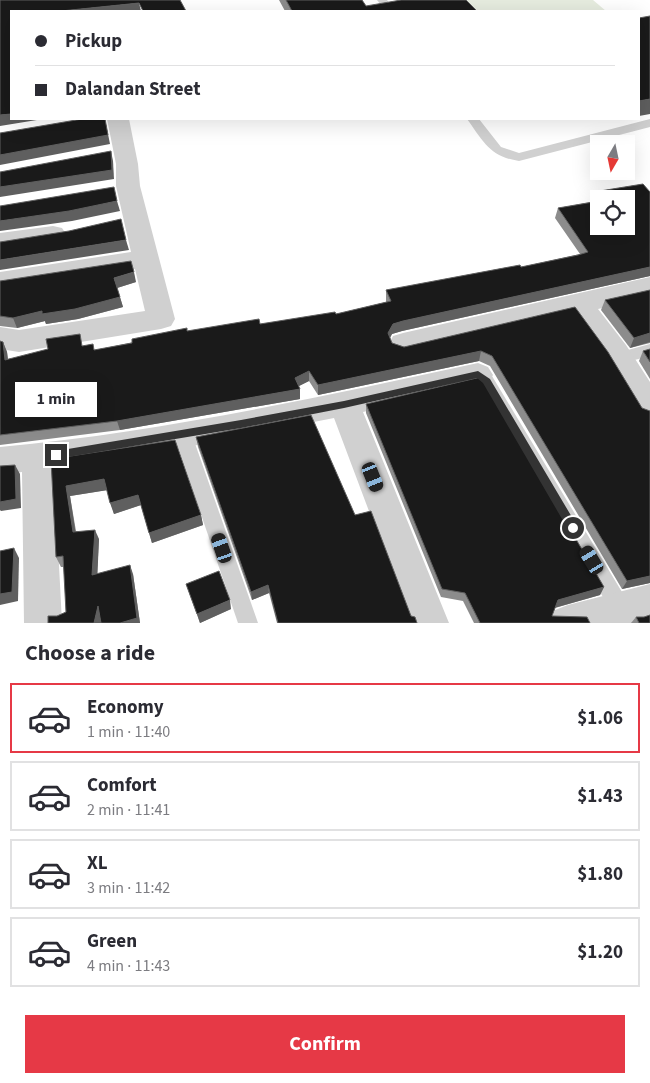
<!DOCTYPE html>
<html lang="en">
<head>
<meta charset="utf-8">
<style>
  body { margin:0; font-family:"Source Sans 3",sans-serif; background:#f7f7f7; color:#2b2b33; height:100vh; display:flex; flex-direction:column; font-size:19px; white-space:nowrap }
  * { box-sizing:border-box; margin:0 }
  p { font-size:16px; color:#7c7c81 }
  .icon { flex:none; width:28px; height:28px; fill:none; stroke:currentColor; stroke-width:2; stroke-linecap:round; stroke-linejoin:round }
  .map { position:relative; height:623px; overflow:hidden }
  .sheet { display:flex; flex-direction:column; background:#fff; flex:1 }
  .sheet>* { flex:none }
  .banner { position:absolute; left:10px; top:10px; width:630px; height:110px; border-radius:0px; box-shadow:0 5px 20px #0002; display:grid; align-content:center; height:110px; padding:0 25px; background:#fff }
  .needle { width:32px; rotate:189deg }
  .fabs { position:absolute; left:590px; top:135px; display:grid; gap:10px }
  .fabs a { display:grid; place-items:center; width:45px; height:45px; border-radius:0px; background:#fff; box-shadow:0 5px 20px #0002; font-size:25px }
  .end { position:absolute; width:22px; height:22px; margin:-11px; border:6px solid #333; background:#fff; box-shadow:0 0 0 2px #fff }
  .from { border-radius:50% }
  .bubble { position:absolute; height:35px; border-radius:0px; background:#fff; box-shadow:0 5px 20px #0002; font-size:16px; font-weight:700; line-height:35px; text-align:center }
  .car { position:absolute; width:15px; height:30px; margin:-15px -8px; border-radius:6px; box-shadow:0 0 4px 1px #0007; background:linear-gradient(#222 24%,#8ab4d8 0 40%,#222 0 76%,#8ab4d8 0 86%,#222 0) }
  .banner b { display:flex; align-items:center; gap:18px; height:48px; font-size:19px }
  .banner b+b { border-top:1px solid #e1e1e2 }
  .banner i { width:12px; height:12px; background:#2b2b33 }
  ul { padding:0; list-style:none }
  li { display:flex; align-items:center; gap:15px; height:70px; margin:0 10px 8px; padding:0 15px; border:2px solid #e1e1e2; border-radius:0px }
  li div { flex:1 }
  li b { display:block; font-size:19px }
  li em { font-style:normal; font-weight:700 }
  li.selected { border-color:#e63946 }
  li>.icon { width:45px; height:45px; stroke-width:1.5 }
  h2 { padding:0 25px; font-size:22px; line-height:60px }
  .cta { display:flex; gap:10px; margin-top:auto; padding:10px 25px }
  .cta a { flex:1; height:58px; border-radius:0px; background:#e63946; color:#fff; font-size:20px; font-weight:700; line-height:58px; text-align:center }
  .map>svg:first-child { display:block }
</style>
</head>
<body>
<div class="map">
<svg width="650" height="623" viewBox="0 0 650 623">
  <rect width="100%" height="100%" fill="#fff"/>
  <path fill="#e6ecdf" d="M 463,0 L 593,0 L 606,11 L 473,11 Z"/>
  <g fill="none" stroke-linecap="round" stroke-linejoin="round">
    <g fill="#d0d0d0" fill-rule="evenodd">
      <path d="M 377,0 L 387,0 L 396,11 L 386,11 Z"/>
      <path d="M 467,119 L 479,119 L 501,147 L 519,153 L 650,119 L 650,127 L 519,161 C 490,157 483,141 467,119 Z"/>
      <path d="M 650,344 L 650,356 L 619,364 L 613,362 L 611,358 L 613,354 Z"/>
      <path d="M 478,369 L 492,376 L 628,602 L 631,609 L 628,616 L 621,619 L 614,616 L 480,386 L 470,375 L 472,371 Z"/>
      <path d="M 183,428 L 189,430 L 192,435 L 258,623 L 238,623 L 174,435 L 177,430 Z"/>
    </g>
    <g fill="#d0d0d0" fill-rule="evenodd">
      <path d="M 107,119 L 129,119 L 138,164 L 140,186 L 175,319 L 171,326 L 161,329 L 19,352 L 0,349 L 0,327 L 19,330 L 145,311 L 135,269 L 0,290 L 0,272 L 131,252 L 116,186 L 116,164 Z"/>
      <path d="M 53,226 L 62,228 L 66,234 L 62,240 L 0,251 L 0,233 Z"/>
      <path d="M 650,277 L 650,297 L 598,309 L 626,345 L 650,382 L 650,420 L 639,417 L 606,361 L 573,315 L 403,355 L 393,352 L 389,344 L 393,336 L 403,333 Z"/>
      <path d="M 478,363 L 488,367 L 493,375 L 488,383 L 363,412 L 449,623 L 411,623 L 334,418 L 182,448 L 54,468 L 62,623 L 24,623 L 22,472 L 0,475 L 0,447 C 161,432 320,397 478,363 Z"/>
      <path d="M 650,584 L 650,620 L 638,623 L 549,623 L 555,610 L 568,605 Z"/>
    </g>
  </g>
  <g fill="#8c8c8c" fill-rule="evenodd">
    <path d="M 279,0 L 362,0 L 366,6 L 477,11 L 285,11 Z"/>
    <path d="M 643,184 L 650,276 L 402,331 L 392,334 L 390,338 L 392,343 L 404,347 L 575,307 L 650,583 L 622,589 L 490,366 L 479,361 L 318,395 L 309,381 L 299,386 L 300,399 L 120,430 L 0,445 L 0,341 L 3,342 L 7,352 L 8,359 L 83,346 L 95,350 L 187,331 L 260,324 L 336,314 L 386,302 L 386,290 L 521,267 L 580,254 L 555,218 L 558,208 L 591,202 L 594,192 ZM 599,199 L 626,199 L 599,226 Z"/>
    <path d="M 0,281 L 136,282 L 117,288 L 123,307 L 78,319 L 46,324 L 45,321 L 17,328 L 0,326 Z"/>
    <path d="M 650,290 L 650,343 L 630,348 L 601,310 L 605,300 Z"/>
    <path d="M 650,349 L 650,379 L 639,361 L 643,351 Z"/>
    <path d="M 366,404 L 604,587 L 600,595 L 555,608 L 552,616 L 590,623 L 474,623 L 463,601 L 441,597 L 366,413 Z"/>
    <path d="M 196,437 L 355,515 L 411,616 L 417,623 L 277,623 L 269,593 L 252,600 L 198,447 Z"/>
    <path d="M 51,459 L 201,515 L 203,525 L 152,543 L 141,505 L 114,514 L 107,490 L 70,496 L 76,531 L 99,539 L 97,574 L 133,574 L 140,623 L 101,623 L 57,616 L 66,612 L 64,567 L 61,567 L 56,557 Z"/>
    <path d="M 186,584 L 231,609 L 200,623 Z"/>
    <path d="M 636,617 L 639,623 L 631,623 Z"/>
  </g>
  <g fill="#5f5f5f">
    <path d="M 139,3 L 141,11 L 61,11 Z"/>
    <path d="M 650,99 L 650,114 L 639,116 L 639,101 Z"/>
    <path d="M 11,114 L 11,119 L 43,119 L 0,126 L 0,115 Z"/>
    <path d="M 105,119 L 110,144 L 0,165 L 0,155 L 106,119 Z"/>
    <path d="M 111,151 L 113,161 L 114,179 L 0,197 L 0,187 Z"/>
    <path d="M 117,201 L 120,211 L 72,221 L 0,231 L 0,221 Z"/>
    <path d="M 126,240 L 129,250 L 0,270 L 0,260 Z"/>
    <path d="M 650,267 L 650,276 L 402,331 L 392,334 L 387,343 L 388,333 L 393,324 L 403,321 Z"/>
    <path d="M 134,272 L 136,282 L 117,288 L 114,278 Z"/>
    <path d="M 120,297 L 123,307 L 78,319 L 46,324 L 45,321 L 17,328 L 13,318 L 42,311 Z"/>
    <path d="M 650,333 L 650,342 L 630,348 L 634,338 Z"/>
    <path d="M 3,342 L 7,352 L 9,370 L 5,360 Z"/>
    <path d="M 481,351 L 479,361 L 318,395 L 318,385 Z"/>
    <path d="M 309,371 L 309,381 L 295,388 L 295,378 Z"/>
    <path d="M 300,389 L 300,399 L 120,430 L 117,421 Z"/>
    <path d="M 15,465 L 20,474 L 21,508 L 1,511 L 0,510 L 0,502 Z"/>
    <path d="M 104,479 L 108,490 L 70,496 L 77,542 L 73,532 L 66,486 Z"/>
    <path d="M 138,495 L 141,505 L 114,514 L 110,503 Z"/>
    <path d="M 201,515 L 203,525 L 152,543 L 149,533 Z"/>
    <path d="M 95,530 L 99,539 L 97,584 L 92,575 Z"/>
    <path d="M 14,548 L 19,558 L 18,601 L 0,605 L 0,594 Z"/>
    <path d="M 130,565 L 133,574 L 140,623 L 120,623 Z"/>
    <path d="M 650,576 L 650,583 L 622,589 L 627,581 Z"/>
    <path d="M 268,585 L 269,593 L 252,600 L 251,592 Z"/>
    <path d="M 604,587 L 600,595 L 554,608 L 558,600 Z"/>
    <path d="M 230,600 L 231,609 L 200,623 L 197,614 Z"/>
    <path d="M 98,606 L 101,623 L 94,623 Z"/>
  </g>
  <g fill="#1a1a1a" stroke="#5f5f5f">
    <path d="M 0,0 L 180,0 L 186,11 L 143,11 L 139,3 L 61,11 L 11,11 L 11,114 L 0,115 Z"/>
    <path d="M 286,0 L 362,0 L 366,6 L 401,0 L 466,0 L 477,11 L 292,11 Z"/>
    <path d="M 650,16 L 650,99 L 639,101 L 639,18 Z"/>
    <path d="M 82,119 L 105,119 L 108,135 L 0,155 L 0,133 Z"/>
    <path d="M 111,151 L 112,170 L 0,187 L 0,172 Z"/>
    <path d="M 643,184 L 650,192 L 650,267 L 403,321 L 393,324 L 388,333 L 392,343 L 404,347 L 575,307 L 608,352 L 642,408 L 650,411 L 650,576 L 627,581 L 492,356 L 481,351 L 318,385 L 309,371 L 295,378 L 300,389 L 117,421 L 0,435 L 0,341 L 3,342 L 5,360 L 48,349 L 46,339 L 80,334 L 82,346 L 93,344 L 94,350 L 132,343 L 132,339 L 187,328 L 187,331 L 259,319 L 260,324 L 335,312 L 336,314 L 391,301 L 386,290 L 520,265 L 521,267 L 578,255 L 588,252 L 558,208 L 599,201 L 599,226 L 626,226 L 626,199 L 599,199 L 594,192 Z"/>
    <path d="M 114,187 L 117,201 L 69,211 L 0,221 L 0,206 Z"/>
    <path d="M 121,219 L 126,240 L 0,260 L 0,242 L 69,231 Z"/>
    <path d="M 131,261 L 134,272 L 114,278 L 120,297 L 75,309 L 42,314 L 42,311 L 13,318 L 0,316 L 0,281 Z"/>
    <path d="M 650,290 L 650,333 L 634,338 L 605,300 Z"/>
    <path d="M 650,349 L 650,362 L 643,351 Z"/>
    <path d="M 481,377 L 604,587 L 558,600 L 552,616 L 587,617 L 590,623 L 480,623 L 465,593 L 442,589 L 366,404 Z"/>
    <path d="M 311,415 L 355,515 L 371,511 L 411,616 L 415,617 L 417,623 L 278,623 L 268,585 L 251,592 L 196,437 Z"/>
    <path d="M 175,440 L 201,515 L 149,533 L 138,495 L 110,503 L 104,479 L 66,486 L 73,532 L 95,530 L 92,575 L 130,565 L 137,618 L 120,623 L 101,623 L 98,606 L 94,623 L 48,623 L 48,616 L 57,616 L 66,612 L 63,556 L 56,557 L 51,459 Z"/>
    <path d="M 15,465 L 16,499 L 0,502 L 0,466 Z"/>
    <path d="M 14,548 L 12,592 L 0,594 L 0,551 Z"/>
    <path d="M 219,571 L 230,600 L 197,614 L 186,584 Z"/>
    <path d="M 650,615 L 650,623 L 639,623 L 636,617 L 644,617 Z"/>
  </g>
  <path fill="#333" d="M 478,371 L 490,379 L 576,524 L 576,531 L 569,531 L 483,383 L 477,378 L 344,408 L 241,428 L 56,459 L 52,455 L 56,451 L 241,420 L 344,401 Z"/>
</svg>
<div class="fabs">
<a><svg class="needle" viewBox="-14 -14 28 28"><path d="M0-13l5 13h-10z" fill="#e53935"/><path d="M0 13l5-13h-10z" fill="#7c7c81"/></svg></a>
<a><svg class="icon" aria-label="locate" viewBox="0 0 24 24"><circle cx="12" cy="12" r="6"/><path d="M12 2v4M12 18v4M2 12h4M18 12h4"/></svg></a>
</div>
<i class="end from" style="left:573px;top:528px"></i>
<i class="end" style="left:56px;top:455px"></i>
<div class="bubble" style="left:15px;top:382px;width:82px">1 min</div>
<i class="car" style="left:373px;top:477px;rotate:158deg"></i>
<i class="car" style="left:222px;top:548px;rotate:341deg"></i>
<i class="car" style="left:592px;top:560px;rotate:329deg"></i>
<div class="banner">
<b><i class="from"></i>Pickup</b>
<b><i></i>Dalandan Street</b>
</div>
</div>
<section class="sheet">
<h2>Choose a ride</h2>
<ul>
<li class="selected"><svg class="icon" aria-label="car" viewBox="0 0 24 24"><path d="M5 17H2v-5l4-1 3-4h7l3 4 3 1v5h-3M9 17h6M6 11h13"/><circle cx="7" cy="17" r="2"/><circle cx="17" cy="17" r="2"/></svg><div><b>Economy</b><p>1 min · 11:40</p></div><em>$1.06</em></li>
<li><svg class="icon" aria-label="car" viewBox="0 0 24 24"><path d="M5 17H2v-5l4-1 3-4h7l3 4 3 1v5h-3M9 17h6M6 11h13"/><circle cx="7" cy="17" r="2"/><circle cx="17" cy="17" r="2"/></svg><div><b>Comfort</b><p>2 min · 11:41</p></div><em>$1.43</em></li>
<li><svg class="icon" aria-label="car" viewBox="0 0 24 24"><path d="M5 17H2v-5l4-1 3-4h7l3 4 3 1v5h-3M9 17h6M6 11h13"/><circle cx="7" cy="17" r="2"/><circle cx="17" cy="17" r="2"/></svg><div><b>XL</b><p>3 min · 11:42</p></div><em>$1.80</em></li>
<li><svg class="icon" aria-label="car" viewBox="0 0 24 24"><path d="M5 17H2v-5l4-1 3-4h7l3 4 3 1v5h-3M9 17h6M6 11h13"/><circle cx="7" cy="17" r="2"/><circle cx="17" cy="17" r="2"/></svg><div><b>Green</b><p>4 min · 11:43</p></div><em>$1.20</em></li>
</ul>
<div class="cta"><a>Confirm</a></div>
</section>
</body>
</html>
